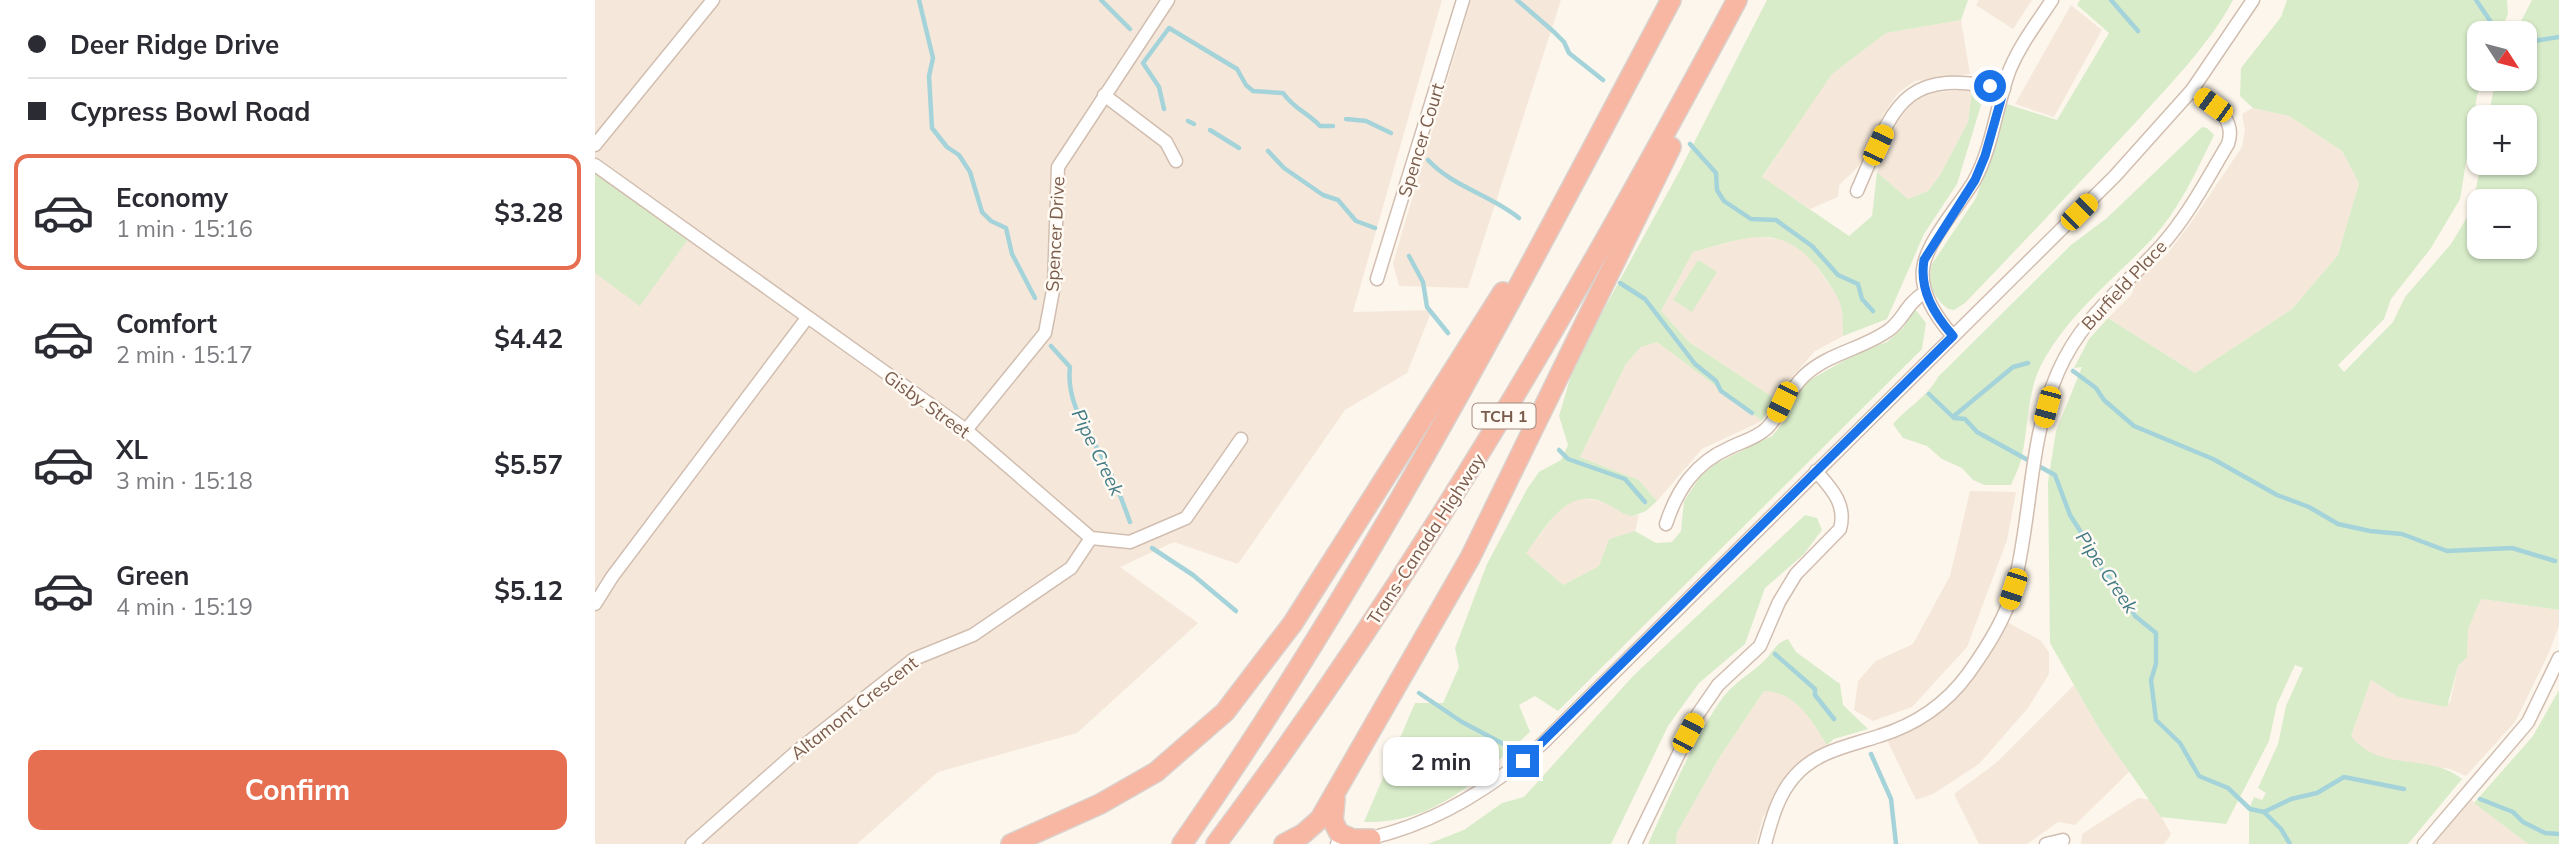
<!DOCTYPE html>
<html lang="en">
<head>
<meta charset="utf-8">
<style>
  body { margin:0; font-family:Mulish,sans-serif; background:#f7f7f7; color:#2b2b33; height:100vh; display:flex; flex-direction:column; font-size:26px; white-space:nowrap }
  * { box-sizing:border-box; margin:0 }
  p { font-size:23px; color:#7c7c81 }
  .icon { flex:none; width:38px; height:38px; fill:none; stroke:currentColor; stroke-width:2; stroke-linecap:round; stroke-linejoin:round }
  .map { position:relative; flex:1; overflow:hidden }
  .side { display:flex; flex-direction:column; background:#fff; width:595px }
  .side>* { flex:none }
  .banner { display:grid; align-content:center; height:154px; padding:0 28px; background:#fff }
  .needle { width:46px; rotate:126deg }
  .buttons { position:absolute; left:1872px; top:21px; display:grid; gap:14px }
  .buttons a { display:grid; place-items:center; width:70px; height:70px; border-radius:14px; background:#fff; box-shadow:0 2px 5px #0004; font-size:35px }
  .end { position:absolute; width:32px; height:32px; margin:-16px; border:9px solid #1a73e8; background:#fff; box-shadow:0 0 0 4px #fff }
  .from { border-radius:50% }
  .bubble { position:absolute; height:49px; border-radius:14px; background:#fff; box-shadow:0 2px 5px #0004; font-size:23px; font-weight:700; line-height:49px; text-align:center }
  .car { position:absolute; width:21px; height:42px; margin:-21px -10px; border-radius:9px; box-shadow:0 0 5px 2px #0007; background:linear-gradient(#f5c518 24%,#345 0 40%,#f5c518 0 76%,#345 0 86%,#f5c518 0) }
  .banner b { display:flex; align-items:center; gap:24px; height:66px; font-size:26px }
  .banner b+b { border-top:2px solid #e1e1e2 }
  .banner i { width:18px; height:18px; background:#2b2b33 }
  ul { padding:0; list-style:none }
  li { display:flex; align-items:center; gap:21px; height:116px; margin:0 14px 10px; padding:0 14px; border:4px solid transparent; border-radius:14px }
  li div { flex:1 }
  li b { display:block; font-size:26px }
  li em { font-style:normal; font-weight:700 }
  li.active { border-color:#e76f51 }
  li>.icon { width:63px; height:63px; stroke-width:1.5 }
  .button { display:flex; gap:14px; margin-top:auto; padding:14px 28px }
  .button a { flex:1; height:80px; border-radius:14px; background:#e76f51; color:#fff; font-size:28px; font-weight:700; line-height:80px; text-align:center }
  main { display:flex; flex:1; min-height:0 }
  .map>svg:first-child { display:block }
</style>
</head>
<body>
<main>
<section class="side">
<div class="banner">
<b><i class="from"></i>Deer Ridge Drive</b>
<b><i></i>Cypress Bowl Road</b>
</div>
<ul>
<li class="active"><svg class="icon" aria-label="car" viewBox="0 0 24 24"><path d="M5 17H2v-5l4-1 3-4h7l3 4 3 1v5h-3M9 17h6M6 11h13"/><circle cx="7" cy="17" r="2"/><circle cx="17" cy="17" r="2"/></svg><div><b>Economy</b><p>1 min · 15:16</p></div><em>$3.28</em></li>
<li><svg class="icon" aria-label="car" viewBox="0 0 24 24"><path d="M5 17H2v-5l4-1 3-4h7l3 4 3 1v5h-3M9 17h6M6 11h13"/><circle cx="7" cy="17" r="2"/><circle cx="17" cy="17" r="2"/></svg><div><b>Comfort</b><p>2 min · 15:17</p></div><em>$4.42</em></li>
<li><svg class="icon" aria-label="car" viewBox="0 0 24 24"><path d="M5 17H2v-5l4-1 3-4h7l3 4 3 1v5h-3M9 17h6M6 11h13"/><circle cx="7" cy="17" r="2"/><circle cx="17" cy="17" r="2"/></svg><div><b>XL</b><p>3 min · 15:18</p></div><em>$5.57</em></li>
<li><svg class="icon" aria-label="car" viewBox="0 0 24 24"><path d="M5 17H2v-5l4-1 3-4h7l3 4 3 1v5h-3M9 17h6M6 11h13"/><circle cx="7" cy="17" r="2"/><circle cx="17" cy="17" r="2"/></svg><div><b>Green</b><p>4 min · 15:19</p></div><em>$5.12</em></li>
</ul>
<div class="button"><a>Confirm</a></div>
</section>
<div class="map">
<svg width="1964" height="844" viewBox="0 0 1964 844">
  <rect width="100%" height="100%" fill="#fdf6ec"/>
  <g fill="#f5e8da">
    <path d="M 0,0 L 847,0 L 758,312 L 837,310 L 812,373 L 750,410 L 643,564 L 579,542 L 525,567 L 603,623 L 482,733 L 343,772 L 262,844 L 0,844 Z"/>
    <path d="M 876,0 L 966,0 L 873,288 L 804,286 L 798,263 Z"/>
    <path d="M 1384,0 L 1437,0 L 1418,29 L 1381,5 Z"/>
    <path d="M 1476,5 L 1507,30 L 1459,117 L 1420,104 Z"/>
    <path d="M 1366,20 L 1375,74 L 1320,81 L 1303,93 L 1288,115 L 1264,166 L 1244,185 L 1243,197 L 1215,209 L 1167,178 L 1236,74 L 1291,33 Z"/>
    <path d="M 1377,90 L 1373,122 L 1345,175 L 1333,191 L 1313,199 L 1282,172 L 1302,122 L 1323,96 L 1336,92 Z"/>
    <path d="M 1658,108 L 1694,116 L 1747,151 L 1764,183 L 1743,255 L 1697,309 L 1600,373 L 1513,318 L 1537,294 L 1540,283 L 1573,253 L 1595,224 L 1647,147 L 1650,130 L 1647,114 Z"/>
    <path d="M 1156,236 L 1191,240 L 1215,257 L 1248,304 L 1248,336 L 1220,351 L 1179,398 L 1094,342 L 1066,311 L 1098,252 Z"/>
    <path d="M 1062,342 L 1167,421 L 1107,449 L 1062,501 L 1044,480 L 985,457 L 1031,364 L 1046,347 Z"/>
    <path d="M 1375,491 L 1421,492 L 1412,540 L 1372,647 L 1317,707 L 1278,721 L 1259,710 L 1263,681 L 1281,661 L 1318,644 L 1355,576 Z"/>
    <path d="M 983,498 L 1007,501 L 1038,516 L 1044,515 L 1040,531 L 1014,539 L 1004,566 L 968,585 L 931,553 L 966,507 Z"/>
    <path d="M 1886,599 L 1964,610 L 1964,626 L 1953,655 L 1920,722 L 1871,776 L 1855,769 L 1786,758 L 1768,751 L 1756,736 L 1776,680 L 1803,697 L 1855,703 L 1863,666 L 1872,657 L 1873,629 Z"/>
    <path d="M 1412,622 L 1445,640 L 1454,652 L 1454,674 L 1433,708 L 1384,764 L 1338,794 L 1321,800 L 1292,740 L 1333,720 L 1365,694 L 1387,665 Z"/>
    <path d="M 1479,685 L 1503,727 L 1535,771 L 1480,825 L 1463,822 L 1432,844 L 1384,844 L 1359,794 L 1401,763 Z"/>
    <path d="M 1169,691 L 1184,691 L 1209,709 L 1232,745 L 1207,759 L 1168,817 L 1161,844 L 1081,844 L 1082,833 L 1124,758 Z"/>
    <path d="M 1543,798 L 1557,800 L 1576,834 L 1569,844 L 1486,844 L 1487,834 Z"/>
    <path d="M 1876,800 L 1933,844 L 1839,844 Z"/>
  </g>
  <g fill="#d8ecc9" fill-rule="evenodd">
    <path d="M 1172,0 L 1373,0 L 1366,20 L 1291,33 L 1237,74 L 1167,177 L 1254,236 L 1277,216 L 1282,172 L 1313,199 L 1333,191 L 1345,175 L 1373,122 L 1377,90 L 1387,102 L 1362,184 L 1329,234 L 1292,319 L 1248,336 C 1248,304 1247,303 1229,276 C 1189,220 1156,236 1098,252 L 1066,311 L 1094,342 L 1179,398 L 1167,421 L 1062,342 L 1046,347 L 1031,364 L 985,457 L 1044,480 L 1062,501 L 1051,511 L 1038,516 C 1026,515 1019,506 1008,502 C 970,487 951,528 931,553 L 968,585 L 1004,566 L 1014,539 L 1040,531 L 1061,543 L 1077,542 L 1086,531 L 1089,501 L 1105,477 L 1120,464 L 1177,436 L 1190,420 L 1193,407 L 1203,392 L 1215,380 L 1264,352 L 1292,342 L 1308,328 L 1320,309 L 1331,323 L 1327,349 L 963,711 L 940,696 L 924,705 L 935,732 C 884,777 843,824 769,822 L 820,703 L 848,703 L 864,667 L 860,648 L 892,564 L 932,489 L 944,472 L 966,460 L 973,445 L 964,416 L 980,362 L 1085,170 Z"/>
    <path d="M 1485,0 L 1638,0 C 1615,44 1575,84 1542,121 C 1485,182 1428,243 1370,303 L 1359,310 L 1353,309 C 1338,297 1332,283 1337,264 L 1381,198 L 1412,104 L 1462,120 L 1514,33 L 1482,5 Z"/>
    <path d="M 1692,0 L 1912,0 L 1913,14 L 1905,33 L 1885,33 L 1885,79 L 1888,79 L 1882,96 L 1865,199 L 1836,248 L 1796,299 L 1789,319 L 1743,365 L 1749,372 L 1798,322 L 1810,297 L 1856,244 L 1877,209 L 1886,163 L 1930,163 L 1930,117 L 1893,117 L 1901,79 L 1930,79 L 1930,33 L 1920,33 L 1937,0 L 1964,0 L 1964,610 L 1886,599 L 1873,629 L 1872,657 L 1863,666 L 1852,707 L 1803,697 L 1776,680 L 1756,736 C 1784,773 1834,752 1867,779 L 1813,844 L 1654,844 L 1654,809 L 1659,797 L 1667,800 L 1671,793 L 1663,788 L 1683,744 L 1691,706 L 1708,668 L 1700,665 L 1682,704 L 1674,741 L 1631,824 L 1566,817 L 1503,727 L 1455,643 L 1453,482 L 1461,431 L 1487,367 L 1479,368 L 1494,339 L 1513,318 L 1600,373 L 1697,309 L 1743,255 L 1764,183 L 1747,151 L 1694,116 L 1658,108 L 1645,96 L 1646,68 L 1686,17 ZM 1885,201 L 1930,201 L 1930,247 L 1885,247 Z"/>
    <path d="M 1607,127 L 1612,128 L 1619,135 C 1601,172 1584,210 1556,240 C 1519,279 1477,311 1450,358 C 1432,387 1434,423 1427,456 C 1425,466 1420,476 1416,485 L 1390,485 L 1378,480 L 1367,468 L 1347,459 L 1332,446 L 1308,438 L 1298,424 C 1312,408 1333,396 1343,377 L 1476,245 L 1512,218 Z"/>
    <path d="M 0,168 L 96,235 L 45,306 L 0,273 Z"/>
    <path d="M 1103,260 L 1122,272 L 1097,312 L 1078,300 Z"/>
    <path d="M 1210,515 L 1222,518 L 1227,530 L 1209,554 L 1170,588 L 1150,644 L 1104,683 L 1073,726 L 1016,844 L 833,844 L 869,830 L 907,803 L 929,797 L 1039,675 Z"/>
    <path d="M 1193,639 L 1201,652 L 1245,684 L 1248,705 L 1273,729 L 1239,739 L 1232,745 C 1216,720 1202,692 1169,691 L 1124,758 L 1082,833 L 1081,844 L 1053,844 C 1074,798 1100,735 1129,696 C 1141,681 1157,673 1170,660 C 1178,652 1180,643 1193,639 Z"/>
    <path d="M 1964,690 L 1964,844 L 1933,844 L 1879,803 L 1938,736 Z"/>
  </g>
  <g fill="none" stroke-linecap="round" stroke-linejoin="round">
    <g stroke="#a5d3da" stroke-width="4.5">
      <path d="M 324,0 L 338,58 L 334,76 L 337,128 L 352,147 L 364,155 L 375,172 L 387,212 L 396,221 L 411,228 L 417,254 L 440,298"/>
      <path d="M 506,0 L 535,29"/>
      <path d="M 922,0 L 959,32 L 969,42 L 974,53 L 1008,80"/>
      <path d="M 1516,0 L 1543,31"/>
      <path d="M 1881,0 L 1900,28 L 1915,33"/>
      <path d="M 1930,38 L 1938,41 L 1964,37"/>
      <path d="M 569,109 L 564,87 L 548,63 L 574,28 L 642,69 L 651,85 L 658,91 L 688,93 C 700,110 712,112 725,126 L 738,126"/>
      <path d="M 751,119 L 771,121 L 796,133"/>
      <path d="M 593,121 L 599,124"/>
      <path d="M 615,130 L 644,148"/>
      <path d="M 1095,144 L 1121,173 L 1122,190 L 1129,201 L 1156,219 L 1181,220 L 1217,246 L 1243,275 L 1263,284 L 1267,299 L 1278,311"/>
      <path d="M 673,151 L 689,168 L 728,195 L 743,200 L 761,221 L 780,228"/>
      <path d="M 833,160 C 858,187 896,195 924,218"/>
      <path d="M 814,256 L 828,282 L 832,307 L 853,333"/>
      <path d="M 1025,283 L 1050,299 L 1100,364 L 1121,381 L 1126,391 L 1157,413"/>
      <path d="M 456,346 L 475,367 C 470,409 501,440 517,476 C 524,491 529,506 535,522"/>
      <path d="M 1478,371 L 1501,388 L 1509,400 L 1539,426 L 1618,459 L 1682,495 L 1714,507 L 1743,524 L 1775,531 L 1807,534 L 1852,551 L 1917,548 L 1960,561"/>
      <path d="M 1334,394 L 1359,418 L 1370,419 L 1382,432 L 1460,475 L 1475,515 L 1496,548 L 1502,564 L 1529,594 L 1540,616 L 1561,633 L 1561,664 L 1556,680 L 1561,720 L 1585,743 L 1604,776 L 1633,788 L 1655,809 L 1669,812"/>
      <path d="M 1359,416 L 1418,367 L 1433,363"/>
      <path d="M 964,450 L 973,459 L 1030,479 L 1050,502"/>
      <path d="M 557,548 L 598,575 L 641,611"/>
      <path d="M 1180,654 L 1220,689 L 1220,695 L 1239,719"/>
      <path d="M 824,693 L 867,722 L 918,749"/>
      <path d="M 1276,754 L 1296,799 L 1301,844"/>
      <path d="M 1885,799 L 1918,812 L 1928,822 L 1950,833 L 1964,834"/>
      <path d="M 1669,812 L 1696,799 L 1722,793 L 1749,777 L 1809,789"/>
      <path d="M 1670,813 L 1686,829 L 1695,844"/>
    </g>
    <g stroke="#d1beb0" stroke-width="15">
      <g id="minor">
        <path d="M 509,95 L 571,142 L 581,161"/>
        <path d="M 0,145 L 118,0"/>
        <path d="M 0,165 L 371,430 L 496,538 L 535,542 L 591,518 L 646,439"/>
        <path d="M 1262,191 C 1299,107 1305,66 1409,89"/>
        <path d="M 782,279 L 868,0"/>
        <path d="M 1358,336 C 1342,318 1325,294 1328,269 C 1331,242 1364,206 1379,181 C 1398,147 1401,105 1415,69 C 1426,43 1442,23 1457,0"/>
        <path d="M 371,430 L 450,333 L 459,285 L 463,167 L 573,0"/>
        <path d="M 1071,524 C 1082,490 1100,463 1134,448 C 1146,442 1162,438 1172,428 C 1186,414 1192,392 1209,376 C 1233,353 1268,349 1294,330 C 1309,319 1310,305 1330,292"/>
        <path d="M 0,604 L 17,577 L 212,318"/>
        <path d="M 97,844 L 201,752 L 319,659 L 378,635 L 476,568 L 496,538"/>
        <path d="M 742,844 C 822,834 888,796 948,743 L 1520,176 L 1597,90 L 1658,0"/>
        <path d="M 1040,844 L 1103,714 L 1123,685 L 1165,646 L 1184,602 L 1201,574 L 1245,529 C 1252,504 1236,488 1221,471"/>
        <path d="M 1170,844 C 1176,821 1183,795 1199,777 C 1221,751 1254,746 1284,736 C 1320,725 1351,704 1373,674 C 1391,649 1410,620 1418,590 C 1437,519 1433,441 1463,372 C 1487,317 1527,289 1566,246 C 1593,216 1612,179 1633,144 C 1642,117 1617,105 1597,90"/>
        <path d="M 1451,844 L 1468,840"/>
        <path d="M 1829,844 L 1933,722 L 1964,658"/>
      </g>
    </g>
    <g stroke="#dad1cd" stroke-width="22">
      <g id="highway">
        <path d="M 740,799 L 738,821 L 744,833 L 758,839 L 776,839"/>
        <path d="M 416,844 L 505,804 L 561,772 L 630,712 L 698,623 L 908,292"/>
        <path d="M 587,844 C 774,577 923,288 1076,0"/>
        <path d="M 621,844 C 820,578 986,292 1142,0"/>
        <path d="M 689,844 L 708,834 L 725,819 L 875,558 L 1076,147"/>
      </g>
    </g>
    <use href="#minor" stroke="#fff" stroke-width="12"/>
    <use href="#highway" stroke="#f7b7a3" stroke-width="19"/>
  </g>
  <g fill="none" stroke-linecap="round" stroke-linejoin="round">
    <path stroke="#1a73e8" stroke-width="9" d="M 928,761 L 1358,336 C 1339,314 1324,290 1329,260 L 1380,180 L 1390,156 L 1409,89 L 1395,86"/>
  </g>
  <g text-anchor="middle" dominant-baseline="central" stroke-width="5" stroke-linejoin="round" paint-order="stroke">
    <rect fill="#fffaf3" stroke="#a28b7f" stroke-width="2" x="877.5" y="403.5" width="63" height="25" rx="5"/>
    <g font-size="16" font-weight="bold" fill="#7a5c4d">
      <text x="909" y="416">TCH 1</text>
    </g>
    <g font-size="18" fill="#7a5c4d" stroke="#fffaf3">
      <text transform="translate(826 140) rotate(-73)">Spencer Court</text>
      <text transform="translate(460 234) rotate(-87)">Spencer Drive</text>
      <text transform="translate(1529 285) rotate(-47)">Burfield Place</text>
      <text transform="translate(332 404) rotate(36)">Gisby Street</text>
      <text transform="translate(831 539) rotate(-57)">Trans-Canada Highway</text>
      <text transform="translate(259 708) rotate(-38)">Altamont Crescent</text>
    </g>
    <g font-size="19" font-style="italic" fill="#437c86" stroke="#fffaf3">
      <text transform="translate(503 452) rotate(64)">Pipe Creek</text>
      <text transform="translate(1512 572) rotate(56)">Pipe Creek</text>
    </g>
  </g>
</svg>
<div class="buttons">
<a><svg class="needle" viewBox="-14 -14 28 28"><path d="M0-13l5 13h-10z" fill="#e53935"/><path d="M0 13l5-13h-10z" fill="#7c7c81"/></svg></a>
<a>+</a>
<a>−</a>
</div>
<i class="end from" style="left:1395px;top:86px"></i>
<i class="end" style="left:928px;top:761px"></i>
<div class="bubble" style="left:788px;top:737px;width:116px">2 min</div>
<i class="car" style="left:1618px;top:105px;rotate:306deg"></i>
<i class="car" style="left:1283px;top:145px;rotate:25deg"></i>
<i class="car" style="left:1484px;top:212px;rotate:45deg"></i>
<i class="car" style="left:1187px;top:402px;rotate:206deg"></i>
<i class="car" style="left:1452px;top:407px;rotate:195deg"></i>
<i class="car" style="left:1418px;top:589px;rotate:198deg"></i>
<i class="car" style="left:1093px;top:733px;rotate:28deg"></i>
</div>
</main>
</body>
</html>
